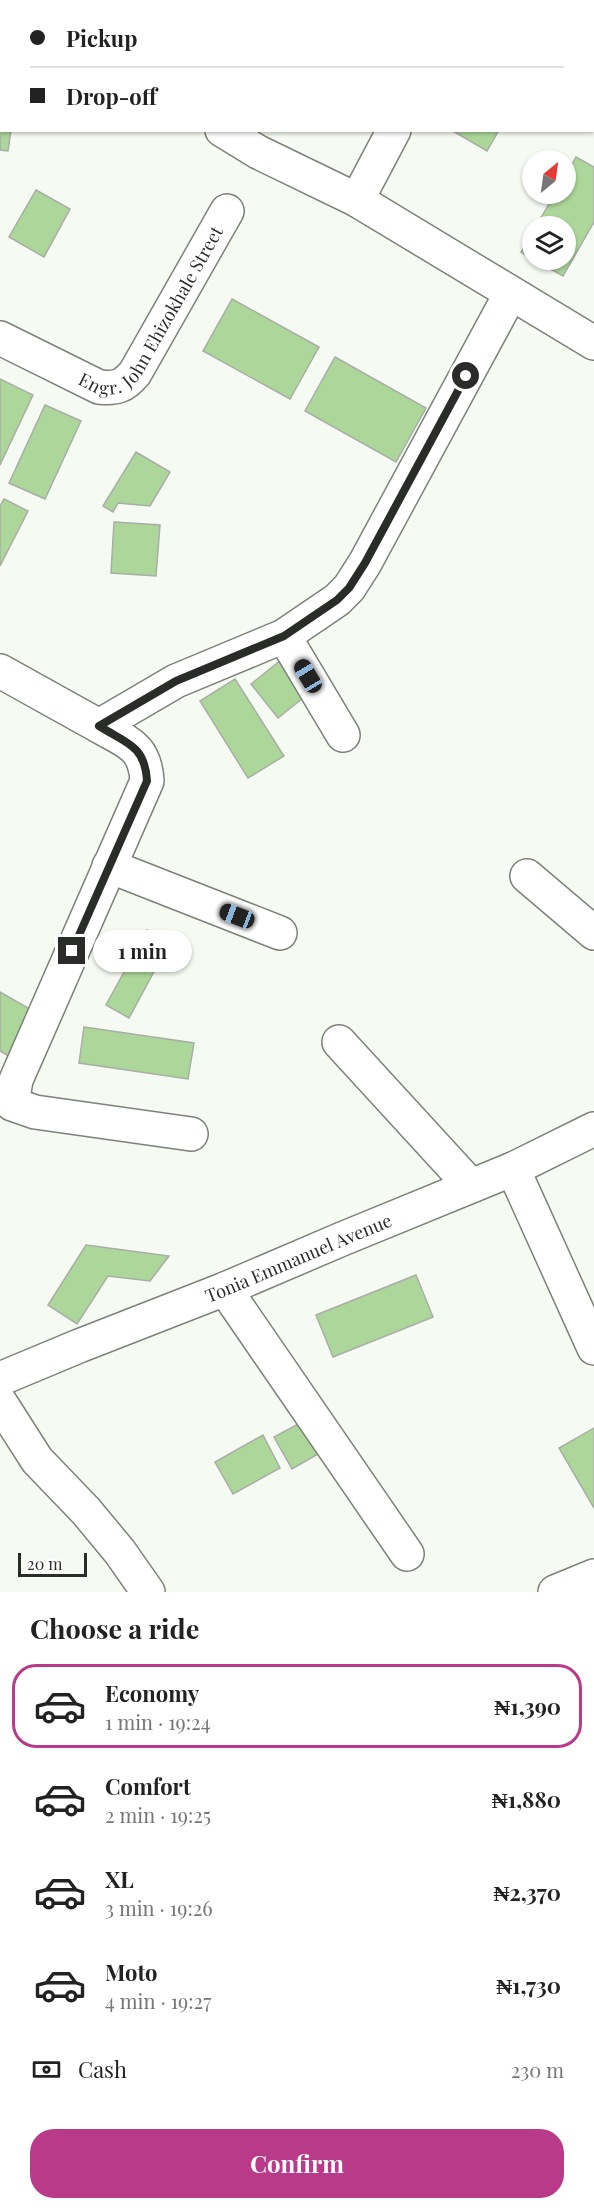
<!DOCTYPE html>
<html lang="en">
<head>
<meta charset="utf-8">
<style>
  body { margin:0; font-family:"Playfair Display",serif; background:#f2f2f2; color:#222; height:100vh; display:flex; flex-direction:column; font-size:22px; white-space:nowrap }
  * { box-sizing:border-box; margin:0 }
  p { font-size:20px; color:#767676 }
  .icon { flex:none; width:33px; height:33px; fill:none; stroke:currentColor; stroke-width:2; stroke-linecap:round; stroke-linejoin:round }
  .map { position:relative; height:1592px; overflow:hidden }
  .drawer { display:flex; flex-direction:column; background:#fff; flex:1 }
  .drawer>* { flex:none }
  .banner { position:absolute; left:0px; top:0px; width:594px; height:132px; box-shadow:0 2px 4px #0004; display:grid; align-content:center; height:132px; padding:0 30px; background:#fff }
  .needle { width:39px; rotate:29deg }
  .controls { position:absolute; left:522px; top:150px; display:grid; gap:12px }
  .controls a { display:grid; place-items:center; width:54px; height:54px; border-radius:50%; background:#fff; box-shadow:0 2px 4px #0004; font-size:30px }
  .scale { position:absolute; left:18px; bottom:15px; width:69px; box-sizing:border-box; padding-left:6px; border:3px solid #292c28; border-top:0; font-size:16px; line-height:21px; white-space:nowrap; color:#292c28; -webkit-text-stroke:4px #fff; paint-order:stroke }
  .end { position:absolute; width:27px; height:27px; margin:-14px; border:8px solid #292c28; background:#fff; box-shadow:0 0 0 3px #fff }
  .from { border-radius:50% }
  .bubble { position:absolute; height:42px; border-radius:21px; background:#fff; box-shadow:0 2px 4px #0004; font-size:20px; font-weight:700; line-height:42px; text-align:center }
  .car { position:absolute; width:18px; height:36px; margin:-18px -9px; border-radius:8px; box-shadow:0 0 4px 2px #0007; background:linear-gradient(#222 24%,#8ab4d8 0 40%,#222 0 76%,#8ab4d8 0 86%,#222 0) }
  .banner b { display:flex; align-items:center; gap:21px; height:57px; font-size:22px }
  .banner b+b { border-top:2px solid #e0e0e0 }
  .banner i { width:15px; height:15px; background:#222 }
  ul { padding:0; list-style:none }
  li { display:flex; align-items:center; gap:18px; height:84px; margin:0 12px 9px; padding:0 18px; border:3px solid transparent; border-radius:24px }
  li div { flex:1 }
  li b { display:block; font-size:22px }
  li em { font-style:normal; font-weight:700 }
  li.current { border-color:#b83a89 }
  li>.icon { width:54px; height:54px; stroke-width:1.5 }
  h2 { padding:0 30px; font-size:27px; line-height:72px }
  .pay { display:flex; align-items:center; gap:15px; height:66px; padding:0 30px; font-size:22px }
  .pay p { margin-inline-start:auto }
  .cta { display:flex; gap:12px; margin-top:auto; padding:12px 30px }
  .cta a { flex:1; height:69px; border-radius:24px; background:#b83a89; color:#fff; font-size:24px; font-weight:700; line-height:69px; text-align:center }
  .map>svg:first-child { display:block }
</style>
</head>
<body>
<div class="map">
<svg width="594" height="1592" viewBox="0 0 594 1592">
  <rect width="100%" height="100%" fill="#f5fbf2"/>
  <g fill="#add79a" stroke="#a8aea6" stroke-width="1.5">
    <path d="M 102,0 L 167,0 L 102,2 Z"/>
    <path d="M 175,0 L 238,0 L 174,2 Z"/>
    <path d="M 326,0 L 411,0 L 414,2 L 325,2 Z"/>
    <path d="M 0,70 L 2,130 L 11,130 L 8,151 L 0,150 Z"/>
    <path d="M 451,130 L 499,130 L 487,151 Z"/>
    <path d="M 576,157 L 594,167 L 594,222 L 563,276 L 534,260 L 566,260 L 566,226 L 536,226 L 555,194 L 566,194 L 566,176 Z"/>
    <path d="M 36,190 L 70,209 L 44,257 L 9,237 Z"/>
    <path d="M 532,233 L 532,259 L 521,252 Z"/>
    <path d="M 232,299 L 319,347 L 290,399 L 203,351 Z"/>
    <path d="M 335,357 L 426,408 L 396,462 L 305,411 Z"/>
    <path d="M 0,379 L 33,395 L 0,465 Z"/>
    <path d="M 45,405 L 81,421 L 45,499 L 9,483 Z"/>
    <path d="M 136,452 L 170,472 L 150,506 L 118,503 L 113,512 L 103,506 Z"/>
    <path d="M 4,499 L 28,511 L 0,566 L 0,506 Z"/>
    <path d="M 114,522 L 160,525 L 156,576 L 111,573 Z"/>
    <path d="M 281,660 L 308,694 L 278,718 L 251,684 Z"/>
    <path d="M 235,679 L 284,756 L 248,778 L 200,701 Z"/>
    <path d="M 147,930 L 170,942 L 129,1018 L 106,1005 Z"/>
    <path d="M 0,992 L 35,1012 L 10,1057 L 0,1051 Z"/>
    <path d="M 84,1027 L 194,1043 L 188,1079 L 79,1063 Z"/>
    <path d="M 86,1245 L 169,1256 L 150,1281 L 108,1276 L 77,1324 L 48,1305 Z"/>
    <path d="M 416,1275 L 433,1317 L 333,1357 L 316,1315 Z"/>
    <path d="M 300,1423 L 318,1454 L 292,1469 L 274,1437 Z"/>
    <path d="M 594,1428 L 594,1508 L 559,1448 Z"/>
    <path d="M 263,1435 L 280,1468 L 233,1494 L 215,1462 Z"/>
  </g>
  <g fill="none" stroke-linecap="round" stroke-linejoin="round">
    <g stroke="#7c827a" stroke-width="36">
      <g id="minor">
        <path d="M 566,0 L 569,2"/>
        <path d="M 463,2 L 464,0"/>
        <path d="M 0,6 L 2,7"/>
        <path d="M 592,15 L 594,16"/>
        <path d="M 222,130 L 258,152 L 357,200 L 594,343"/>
        <path d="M 357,200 L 394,130"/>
        <path id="s1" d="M 0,338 L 99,387 C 117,389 124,386 135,373 L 227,211"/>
        <path d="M 284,636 L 343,735"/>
        <path d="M 0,671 L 99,726 L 176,681 L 284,636 L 337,600 L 349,588 L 365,563 L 511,293"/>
        <path d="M 99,726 C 126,742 145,745 147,781 L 16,1080 L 12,1104 L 35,1112 L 191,1134"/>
        <path d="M 109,866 L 280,933"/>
        <path d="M 527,876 L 594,933"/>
        <path d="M 339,1042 L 471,1186"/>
        <path d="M 513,1169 L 594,1348"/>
        <path d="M 225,1289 L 407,1554"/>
        <path id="s2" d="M 0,1379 L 79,1346 L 225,1289 L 342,1239 L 513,1169 L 594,1129"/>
        <path d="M 0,1402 L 37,1460 L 86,1511 L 120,1552 L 148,1592"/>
        <path d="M 555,1592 L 594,1576"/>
      </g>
    </g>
    <use href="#minor" stroke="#fff" stroke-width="33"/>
  </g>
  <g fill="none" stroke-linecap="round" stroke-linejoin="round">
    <path stroke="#292c28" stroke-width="8" d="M 72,951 L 147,781 C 145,745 126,743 99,726 L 176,681 L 284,636 L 337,600 L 349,588 L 365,563 L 466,376"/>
  </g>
  <g text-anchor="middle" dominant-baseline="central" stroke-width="4.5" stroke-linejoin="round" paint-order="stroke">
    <g font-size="18" fill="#292c28" stroke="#fff">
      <text stroke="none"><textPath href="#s1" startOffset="204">Engr. John Ehizokhale Street</textPath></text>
      <text stroke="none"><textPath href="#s2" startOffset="322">Tonia Emmanuel Avenue</textPath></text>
    </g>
  </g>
</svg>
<div class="controls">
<a><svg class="needle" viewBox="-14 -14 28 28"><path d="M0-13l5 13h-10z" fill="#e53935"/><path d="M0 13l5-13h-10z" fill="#767676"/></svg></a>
<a><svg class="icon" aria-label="layers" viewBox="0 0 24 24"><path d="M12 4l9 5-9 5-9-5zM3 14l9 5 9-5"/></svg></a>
</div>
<div class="scale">20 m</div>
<i class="end from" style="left:466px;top:376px"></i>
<i class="end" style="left:72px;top:951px"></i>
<div class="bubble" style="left:93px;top:930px;width:99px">1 min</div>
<i class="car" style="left:308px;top:676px;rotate:329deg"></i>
<i class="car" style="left:237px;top:916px;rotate:291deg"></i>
<div class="banner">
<b><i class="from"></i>Pickup</b>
<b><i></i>Drop-off</b>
</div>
</div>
<section class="drawer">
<h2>Choose a ride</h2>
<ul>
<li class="current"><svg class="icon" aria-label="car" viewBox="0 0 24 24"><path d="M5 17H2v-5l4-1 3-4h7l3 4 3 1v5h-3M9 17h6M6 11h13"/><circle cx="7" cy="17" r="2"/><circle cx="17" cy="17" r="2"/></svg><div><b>Economy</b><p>1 min · 19:24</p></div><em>₦1,390</em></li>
<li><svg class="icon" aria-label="car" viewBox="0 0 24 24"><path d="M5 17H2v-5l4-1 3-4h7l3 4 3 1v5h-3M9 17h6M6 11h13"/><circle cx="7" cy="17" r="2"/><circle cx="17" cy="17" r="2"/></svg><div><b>Comfort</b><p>2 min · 19:25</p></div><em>₦1,880</em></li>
<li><svg class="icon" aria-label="car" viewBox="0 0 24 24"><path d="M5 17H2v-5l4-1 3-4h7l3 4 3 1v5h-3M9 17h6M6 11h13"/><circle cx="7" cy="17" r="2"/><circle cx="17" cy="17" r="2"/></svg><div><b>XL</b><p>3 min · 19:26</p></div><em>₦2,370</em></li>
<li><svg class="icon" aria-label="car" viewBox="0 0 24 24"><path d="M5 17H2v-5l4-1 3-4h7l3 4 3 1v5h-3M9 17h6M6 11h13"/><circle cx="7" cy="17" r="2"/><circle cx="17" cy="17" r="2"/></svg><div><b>Moto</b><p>4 min · 19:27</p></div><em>₦1,730</em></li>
</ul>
<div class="pay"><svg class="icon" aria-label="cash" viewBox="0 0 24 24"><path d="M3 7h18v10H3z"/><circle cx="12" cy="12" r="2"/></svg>Cash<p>230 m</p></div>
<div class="cta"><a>Confirm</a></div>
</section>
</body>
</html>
